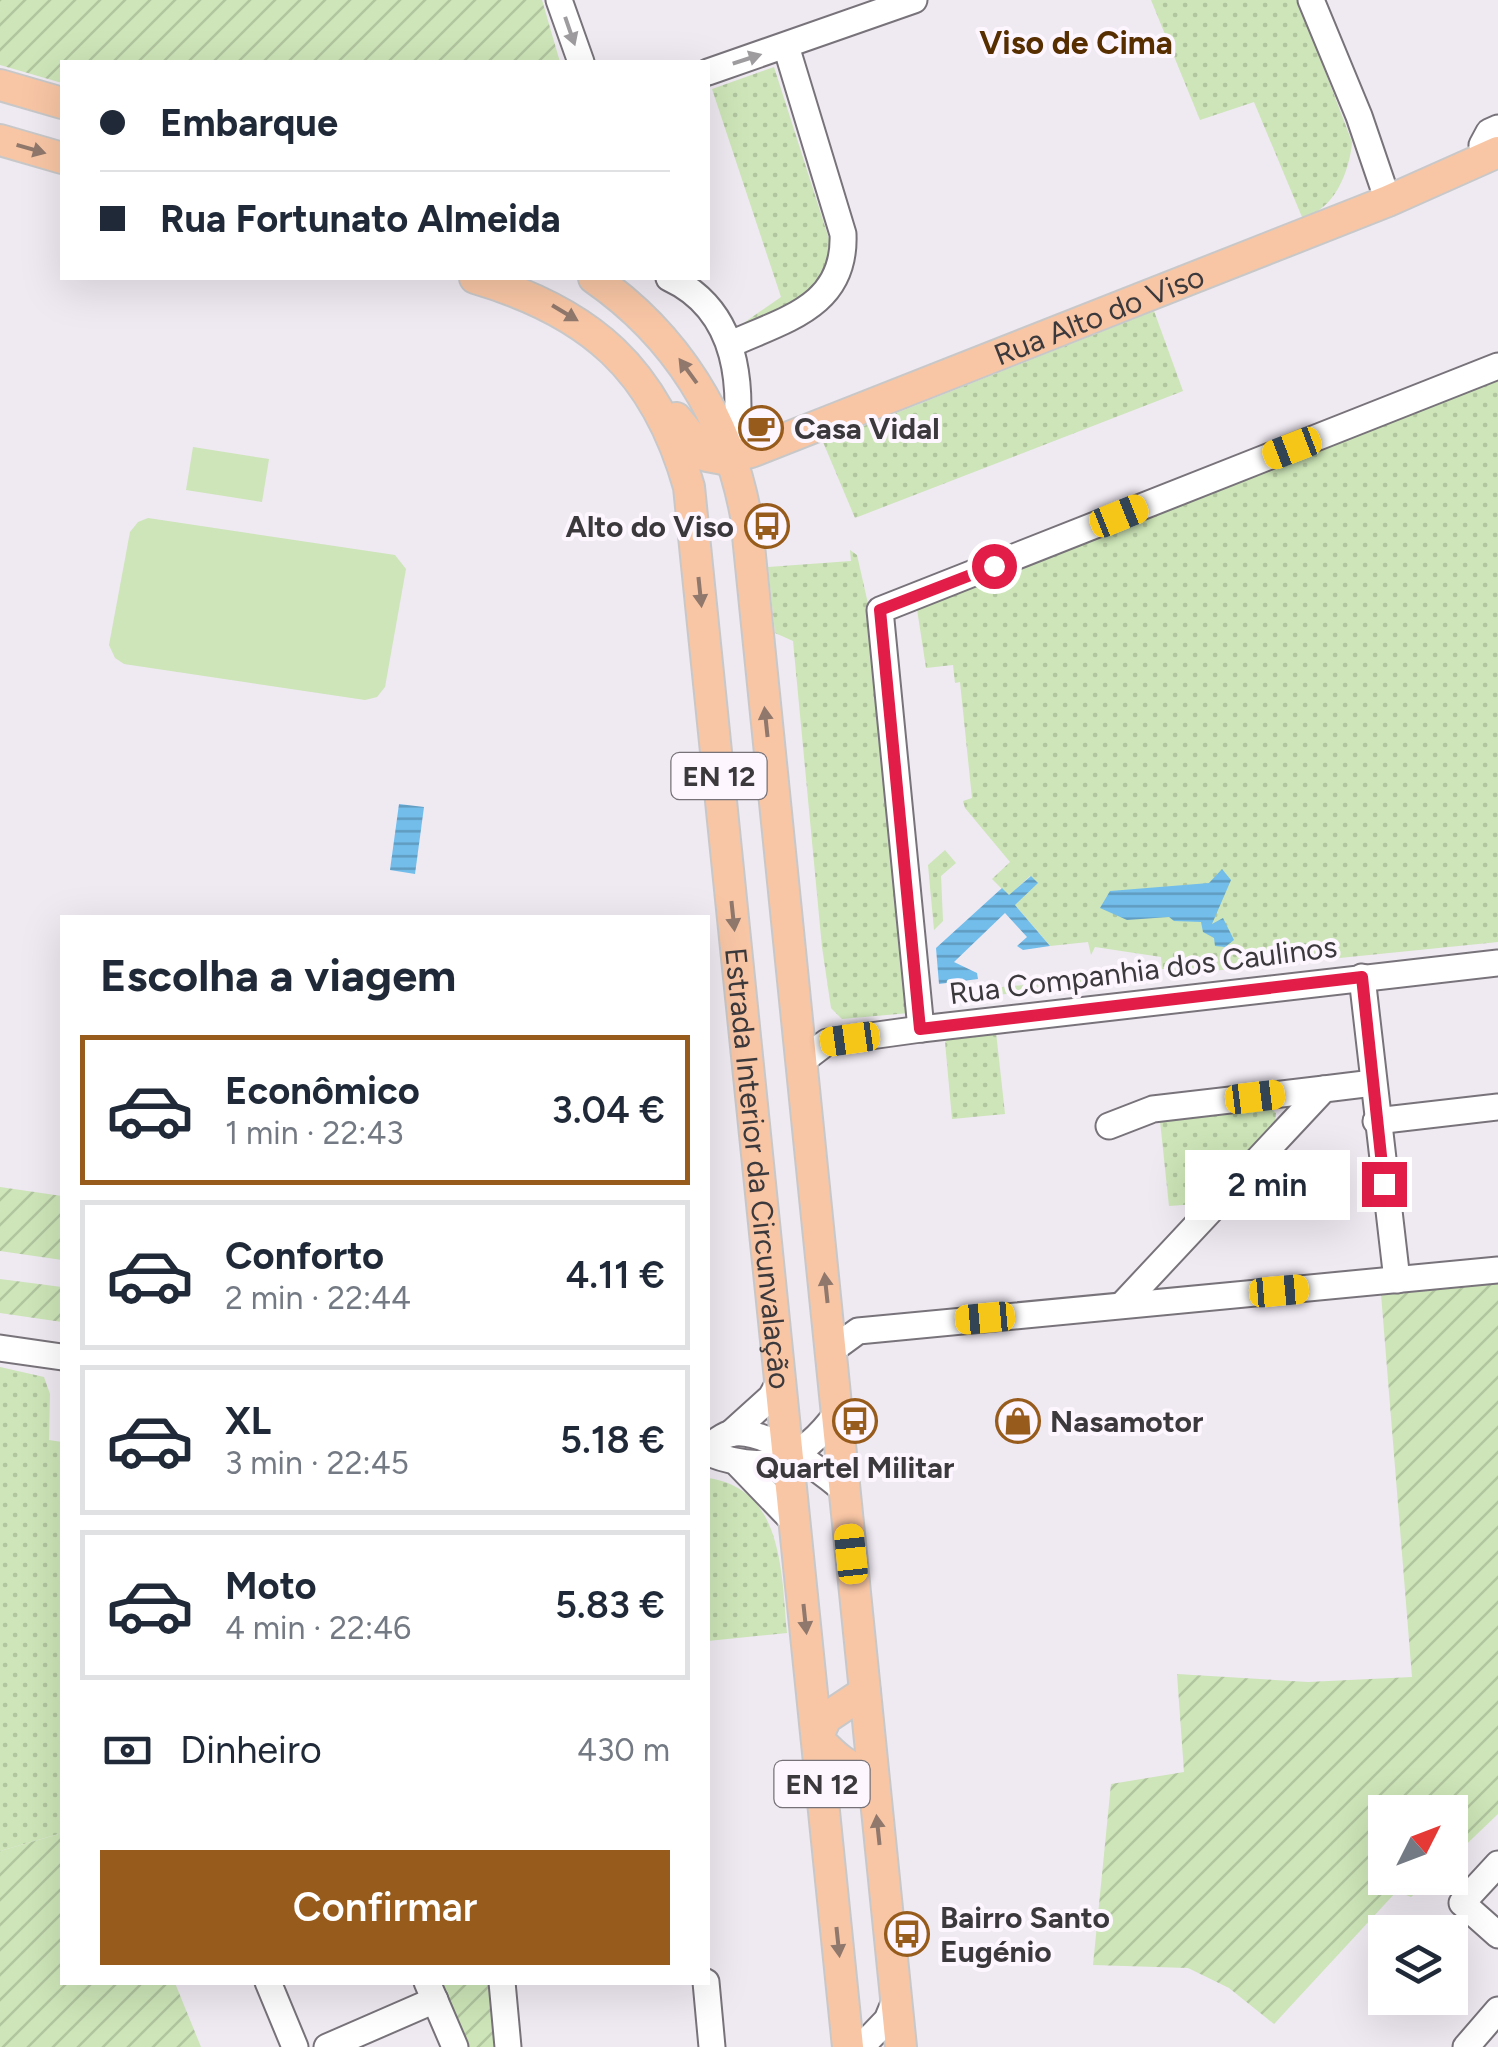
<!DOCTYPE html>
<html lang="pt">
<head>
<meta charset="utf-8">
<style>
  body { margin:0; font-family:Figtree,sans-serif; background:#f2f2f3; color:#1f2937; height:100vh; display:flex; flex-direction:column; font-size:38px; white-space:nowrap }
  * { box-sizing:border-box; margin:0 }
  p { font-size:32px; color:#747a83 }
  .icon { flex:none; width:55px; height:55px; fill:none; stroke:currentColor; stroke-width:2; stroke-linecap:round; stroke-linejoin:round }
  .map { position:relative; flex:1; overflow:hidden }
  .drawer { position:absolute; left:60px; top:915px; width:650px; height:1070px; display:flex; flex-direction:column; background:#fff; border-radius:0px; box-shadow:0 10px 40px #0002 }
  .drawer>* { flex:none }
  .top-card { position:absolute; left:60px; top:60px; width:650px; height:220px; border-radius:0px; box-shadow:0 10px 40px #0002; display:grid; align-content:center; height:220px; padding:0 40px; background:#fff }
  .needle { width:65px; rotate:48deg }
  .buttons { position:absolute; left:1368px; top:1795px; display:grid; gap:20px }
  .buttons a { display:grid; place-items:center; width:100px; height:100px; border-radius:0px; background:#fff; box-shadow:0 10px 40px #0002; font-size:50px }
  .end { position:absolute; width:45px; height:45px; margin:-22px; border:12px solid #e11d48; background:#fff; box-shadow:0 0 0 5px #fff }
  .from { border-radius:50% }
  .bubble { position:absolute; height:70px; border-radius:0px; background:#fff; box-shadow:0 10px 40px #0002; font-size:32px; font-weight:600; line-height:70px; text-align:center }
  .car { position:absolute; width:30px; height:60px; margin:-30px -15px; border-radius:12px; box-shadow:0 0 8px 2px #0007; background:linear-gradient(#f5c518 24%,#345 0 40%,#f5c518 0 76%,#345 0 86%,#f5c518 0) }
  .top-card b { display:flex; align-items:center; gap:35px; height:95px; font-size:38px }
  .top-card b+b { border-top:2px solid #e0e1e3 }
  .top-card i { width:25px; height:25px; background:#1f2937 }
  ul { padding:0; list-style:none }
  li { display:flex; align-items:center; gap:30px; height:150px; margin:0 20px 15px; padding:0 20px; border:5px solid #e0e1e3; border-radius:0px }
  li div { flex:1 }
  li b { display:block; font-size:38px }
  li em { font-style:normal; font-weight:600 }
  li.selected { border-color:#975b1c }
  li>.icon { width:90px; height:90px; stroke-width:1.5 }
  h2 { padding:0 40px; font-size:45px; line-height:120px }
  .pay { display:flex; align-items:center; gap:25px; height:110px; padding:0 40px; font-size:38px }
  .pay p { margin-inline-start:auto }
  .cta { display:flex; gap:20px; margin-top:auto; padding:20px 40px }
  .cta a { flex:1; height:115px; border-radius:0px; background:#975b1c; color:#fff; font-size:40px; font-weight:600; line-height:115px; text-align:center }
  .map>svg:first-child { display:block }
</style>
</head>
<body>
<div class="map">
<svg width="1498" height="2047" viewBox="0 0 1498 2047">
  <defs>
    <pattern id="grass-dots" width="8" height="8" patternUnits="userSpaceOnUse" patternTransform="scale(2.5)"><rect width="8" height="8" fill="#cde5b8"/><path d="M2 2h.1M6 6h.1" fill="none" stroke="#b1c59f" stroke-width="1.8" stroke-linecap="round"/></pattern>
    <pattern id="garden-furrows" width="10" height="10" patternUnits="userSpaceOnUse" patternTransform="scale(2.5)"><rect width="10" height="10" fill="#cde5b8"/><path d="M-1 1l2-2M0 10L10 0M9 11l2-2" fill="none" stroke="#b1c59f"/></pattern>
    <pattern id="water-rules" width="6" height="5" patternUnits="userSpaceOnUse" patternTransform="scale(2.5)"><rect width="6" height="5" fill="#73bdeb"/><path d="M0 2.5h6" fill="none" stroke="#609bc0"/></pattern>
  </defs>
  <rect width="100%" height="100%" fill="#efe9f2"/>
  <g fill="url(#grass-dots)">
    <path d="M 1151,0 L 1298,0 L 1352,142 C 1350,170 1334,212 1302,217 L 1254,102 L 1200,120 Z"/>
    <path d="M 774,67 L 830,242 C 828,299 788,308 742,324 L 781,297 L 712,89 Z"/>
    <path d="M 1154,311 L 1183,391 L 855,518 L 823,442 Z"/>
    <path d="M 1498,377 L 1498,942 L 1172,975 L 1171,969 L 1162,969 L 1161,957 L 1095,947 L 1091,955 L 1088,942 L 1050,946 L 1015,905 L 1037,883 L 1030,876 L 1009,896 L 992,879 L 1010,862 L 965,808 L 963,801 L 972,798 L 960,682 L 955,683 L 953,665 L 926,668 L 917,609 Z"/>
    <path d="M 850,550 L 857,555 L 871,617 L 909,1013 L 842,1019 L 831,1008 L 822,947 L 793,641 L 775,633 L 768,567 L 851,561 Z"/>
    <path d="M 945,850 L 956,863 L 941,876 L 943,921 L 934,930 L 928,865 Z"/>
    <path d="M 1092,979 L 1108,983 L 968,998 L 968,991 L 980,989 Z"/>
    <path d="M 996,1032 L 1005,1114 L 952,1119 L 945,1042 L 951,1037 Z"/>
    <path d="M 1269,1107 L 1276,1113 L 1275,1122 L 1198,1204 L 1169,1206 L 1160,1121 Z"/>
    <path d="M 0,1367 L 44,1377 L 50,1394 L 49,1440 L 62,1442 L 62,1833 L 0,1851 Z"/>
    <path d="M 708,1478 C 784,1489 781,1573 787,1633 L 708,1641 Z"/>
  </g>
  <g fill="url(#garden-furrows)">
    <path d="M 0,0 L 542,0 L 560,62 L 62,62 L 62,83 L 0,65 Z"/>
    <path d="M 0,1187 L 62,1196 L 62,1260 L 0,1251 Z"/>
    <path d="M 0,1279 L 62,1287 L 62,1322 L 0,1313 Z"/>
    <path d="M 1498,1282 L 1498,1814 L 1450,1860 L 1450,1812 L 1385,1812 L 1385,1878 L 1432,1878 L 1411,1897 L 1397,1891 L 1274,2024 L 1229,1988 L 1188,1968 L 1093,1965 L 1111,1784 L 1184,1772 L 1177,1674 L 1308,1682 L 1412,1677 L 1381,1294 Z"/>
    <path d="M 62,1833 L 62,1982 L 175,1983 L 201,2047 L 0,2047 L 0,1851 Z"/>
    <path d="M 440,1983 L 489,1983 L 499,2047 L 466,2047 Z"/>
  </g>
  <g fill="#cde5b8">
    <path d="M 193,447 L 269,459 L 262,502 L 186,490 Z"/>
    <path d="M 148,518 L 395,555 L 406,569 L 385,687 L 377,697 L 365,700 L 124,664 L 115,658 L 109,645 L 130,532 L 138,522 Z"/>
  </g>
  <g fill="url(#water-rules)">
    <path d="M 399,804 L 424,807 L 415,874 L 390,870 Z"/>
    <path d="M 1222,869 L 1231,880 L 1212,924 L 1223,918 L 1234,940 L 1225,947 L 1215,946 L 1214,938 L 1203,932 L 1201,922 L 1174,921 L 1169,917 L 1127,920 L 1100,908 L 1110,891 L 1209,883 Z"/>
    <path d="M 1031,876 L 1038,883 L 1015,905 L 1050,946 L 1023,950 L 1017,946 L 1027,937 L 1005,913 L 954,962 L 977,973 L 978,979 L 939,984 L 936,948 L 1002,888 L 1009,895 Z"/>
  </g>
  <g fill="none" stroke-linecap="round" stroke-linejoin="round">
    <g stroke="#78737a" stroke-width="29">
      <g id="minor">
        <path d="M 559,0 L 581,62"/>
        <path d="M 1311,0 L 1359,116 L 1388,201"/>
        <path d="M 708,72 L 914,0"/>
        <path d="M 1487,158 L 1482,145 L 1489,132 L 1498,128"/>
        <path d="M 669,278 C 740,311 744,389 734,457"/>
        <path d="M 731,344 C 786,319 846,306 843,234 L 786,46"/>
        <path d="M 1362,977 L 1397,1280"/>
        <path d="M 921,1029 L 880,610 L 1498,366"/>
        <path d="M 802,1061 L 827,1042 L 921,1029 L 1498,963"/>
        <path d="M 1376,1121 L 1498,1107"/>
        <path d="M 1109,1126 L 1153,1109 L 1324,1089"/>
        <path d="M 1122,1305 L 1324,1089 L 1373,1083"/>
        <path d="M 0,1348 L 62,1357"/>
        <path d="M 832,1350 L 858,1331 L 1498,1270"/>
        <path d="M 730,1434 L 771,1397 L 780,1381"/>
        <path d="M 708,1447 C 714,1443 722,1436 729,1434 C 762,1425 820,1470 844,1490"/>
        <path d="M 708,1453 C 765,1475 801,1463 837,1413"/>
        <path d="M 739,1465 L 794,1522"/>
        <path d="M 1498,1864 L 1462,1903 L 1498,1935"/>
        <path d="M 268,1982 L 295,2047"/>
        <path d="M 427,1982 L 455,2047"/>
        <path d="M 502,1982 L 508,2047"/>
        <path d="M 706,1982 L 712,2047"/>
        <path d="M 327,2047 L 435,2000"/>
        <path d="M 861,2047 L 887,2020 L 897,1996"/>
        <path d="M 1466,2047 L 1498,2010"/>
      </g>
    </g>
    <g stroke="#c8c8c9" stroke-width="34">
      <g id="major">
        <path d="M 0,85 L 62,103"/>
        <path d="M 0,140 L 62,158"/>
        <path id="s1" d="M 475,278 C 590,312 656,369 689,487 L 848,2047"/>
        <path d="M 594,278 C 676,335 728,418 746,516 L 901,2047"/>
        <path id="s2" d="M 676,418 L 707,456 L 723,459 L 751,452 L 1388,201 L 1498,152"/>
        <path d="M 865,1692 L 826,1718 L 817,1738 C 833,1755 848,1770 872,1773"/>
      </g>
    </g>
    <use href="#minor" stroke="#fff" stroke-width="25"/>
    <use href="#major" stroke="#f8c6a5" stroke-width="30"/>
  </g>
  <defs><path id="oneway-solid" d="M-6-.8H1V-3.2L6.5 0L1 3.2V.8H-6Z" transform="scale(2.5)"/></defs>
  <g fill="#9e9c9e">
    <use href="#oneway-solid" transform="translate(570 31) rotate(71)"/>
    <use href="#oneway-solid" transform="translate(747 59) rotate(-18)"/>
  </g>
  <g fill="#91786c">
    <use href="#oneway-solid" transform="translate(31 149) rotate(16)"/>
    <use href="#oneway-solid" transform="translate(565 313) rotate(31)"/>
    <use href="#oneway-solid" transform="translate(688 371) rotate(-126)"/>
    <use href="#oneway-solid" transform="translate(700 592) rotate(84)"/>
    <use href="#oneway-solid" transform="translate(766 722) rotate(-96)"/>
    <use href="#oneway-solid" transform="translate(733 916) rotate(84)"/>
    <use href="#oneway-solid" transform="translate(826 1288) rotate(-96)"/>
    <use href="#oneway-solid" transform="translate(805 1619) rotate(84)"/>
    <use href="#oneway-solid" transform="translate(878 1830) rotate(-96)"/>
    <use href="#oneway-solid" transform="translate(838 1942) rotate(84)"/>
  </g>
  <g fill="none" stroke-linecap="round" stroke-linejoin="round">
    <path stroke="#e11d48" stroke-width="12" d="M 994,566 L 880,610 L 920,1029 L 1362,977 L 1384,1184"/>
  </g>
  <defs>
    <g id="cafe-ring" transform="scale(2.25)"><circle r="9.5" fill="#fdf6ff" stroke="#975b1c" stroke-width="1.5"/><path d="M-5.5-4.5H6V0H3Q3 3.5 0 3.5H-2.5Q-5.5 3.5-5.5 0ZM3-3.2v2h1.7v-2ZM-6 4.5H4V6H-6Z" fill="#975b1c"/></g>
    <g id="bus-ring" transform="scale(2.25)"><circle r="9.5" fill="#fdf6ff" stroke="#975b1c" stroke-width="1.5"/><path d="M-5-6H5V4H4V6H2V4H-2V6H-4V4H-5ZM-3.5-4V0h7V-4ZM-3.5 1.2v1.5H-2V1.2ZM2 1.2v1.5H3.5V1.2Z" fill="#975b1c"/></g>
    <g id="shop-ring" transform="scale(2.25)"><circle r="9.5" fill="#fdf6ff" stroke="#975b1c" stroke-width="1.5"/><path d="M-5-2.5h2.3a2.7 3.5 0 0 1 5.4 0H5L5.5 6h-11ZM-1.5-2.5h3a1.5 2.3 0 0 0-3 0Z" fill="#975b1c"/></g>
  </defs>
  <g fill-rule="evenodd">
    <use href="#cafe-ring" x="761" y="428"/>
    <use href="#bus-ring" x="767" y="526"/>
    <use href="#bus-ring" x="855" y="1421"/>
    <use href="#shop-ring" x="1018" y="1421"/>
    <use href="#bus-ring" x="907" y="1934"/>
  </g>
  <g text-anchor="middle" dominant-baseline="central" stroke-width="8" stroke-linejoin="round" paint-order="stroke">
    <g fill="#fdf6ff" stroke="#767277" stroke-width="2.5">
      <rect x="671.5" y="753" width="95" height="46" rx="8"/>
      <rect x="774.5" y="1761" width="95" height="46" rx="8"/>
    </g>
    <g font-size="28" font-weight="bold" fill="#3c393d">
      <text x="719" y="776">EN 12</text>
      <text x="822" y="1784">EN 12</text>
    </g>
    <g font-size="30" fill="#3c393d" stroke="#fdf6ff">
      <text stroke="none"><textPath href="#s2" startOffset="468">Rua Alto do Viso</textPath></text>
      <text transform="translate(1143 970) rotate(-7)">Rua Companhia dos Caulinos</text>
      <text stroke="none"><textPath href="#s1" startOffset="1000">Estrada Interior da Circunvalação</textPath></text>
    </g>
    <g font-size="30" font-weight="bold" fill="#3c393d" stroke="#fdf6ff" text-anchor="start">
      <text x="794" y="428">Casa Vidal</text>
      <text x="734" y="526" text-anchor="end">Alto do Viso</text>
      <text x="1050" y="1421">Nasamotor</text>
      <text x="855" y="1467" text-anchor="middle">Quartel Militar</text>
      <text x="940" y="1917">Bairro Santo<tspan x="940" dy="34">Eugénio</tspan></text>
    </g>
    <g font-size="32" font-weight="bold" fill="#562e00" stroke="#fdf6ff">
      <text x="1076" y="43">Viso de Cima</text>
    </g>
  </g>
</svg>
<div class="buttons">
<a><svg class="needle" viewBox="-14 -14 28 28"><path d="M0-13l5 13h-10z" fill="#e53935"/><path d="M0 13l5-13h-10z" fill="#747a83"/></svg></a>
<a><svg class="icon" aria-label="layers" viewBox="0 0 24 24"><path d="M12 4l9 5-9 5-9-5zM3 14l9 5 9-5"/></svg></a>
</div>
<i class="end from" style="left:994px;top:566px"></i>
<i class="end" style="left:1384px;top:1184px"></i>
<div class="bubble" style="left:1185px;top:1150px;width:165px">2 min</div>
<i class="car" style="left:1292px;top:448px;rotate:249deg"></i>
<i class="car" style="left:1119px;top:516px;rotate:68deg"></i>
<i class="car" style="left:850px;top:1039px;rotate:262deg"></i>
<i class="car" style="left:1255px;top:1097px;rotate:83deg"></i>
<i class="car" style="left:1279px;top:1291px;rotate:85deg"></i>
<i class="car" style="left:985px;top:1318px;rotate:265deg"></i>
<i class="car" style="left:851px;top:1554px;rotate:354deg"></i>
<div class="top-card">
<b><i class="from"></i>Embarque</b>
<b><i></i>Rua Fortunato Almeida</b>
</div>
<section class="drawer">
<h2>Escolha a viagem</h2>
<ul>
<li class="selected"><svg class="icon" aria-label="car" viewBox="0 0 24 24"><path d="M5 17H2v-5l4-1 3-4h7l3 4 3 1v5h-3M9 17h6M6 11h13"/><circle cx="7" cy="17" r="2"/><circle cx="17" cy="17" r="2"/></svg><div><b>Econômico</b><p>1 min · 22:43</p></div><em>3.04 €</em></li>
<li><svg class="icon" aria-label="car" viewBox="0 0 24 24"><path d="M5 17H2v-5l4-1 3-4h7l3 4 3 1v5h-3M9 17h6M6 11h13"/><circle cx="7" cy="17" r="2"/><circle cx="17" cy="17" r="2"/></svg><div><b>Conforto</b><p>2 min · 22:44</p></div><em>4.11 €</em></li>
<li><svg class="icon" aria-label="car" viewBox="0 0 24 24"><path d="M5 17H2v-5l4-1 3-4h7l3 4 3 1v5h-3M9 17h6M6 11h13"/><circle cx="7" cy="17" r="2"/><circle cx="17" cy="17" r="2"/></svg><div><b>XL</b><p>3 min · 22:45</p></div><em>5.18 €</em></li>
<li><svg class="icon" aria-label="car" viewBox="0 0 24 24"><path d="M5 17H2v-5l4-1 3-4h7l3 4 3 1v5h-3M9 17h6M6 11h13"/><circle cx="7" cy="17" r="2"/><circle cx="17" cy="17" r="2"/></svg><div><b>Moto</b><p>4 min · 22:46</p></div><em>5.83 €</em></li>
</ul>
<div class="pay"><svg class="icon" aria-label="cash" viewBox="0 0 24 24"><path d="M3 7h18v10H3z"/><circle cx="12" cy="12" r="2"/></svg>Dinheiro<p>430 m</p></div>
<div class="cta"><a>Confirmar</a></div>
</section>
</div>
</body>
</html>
